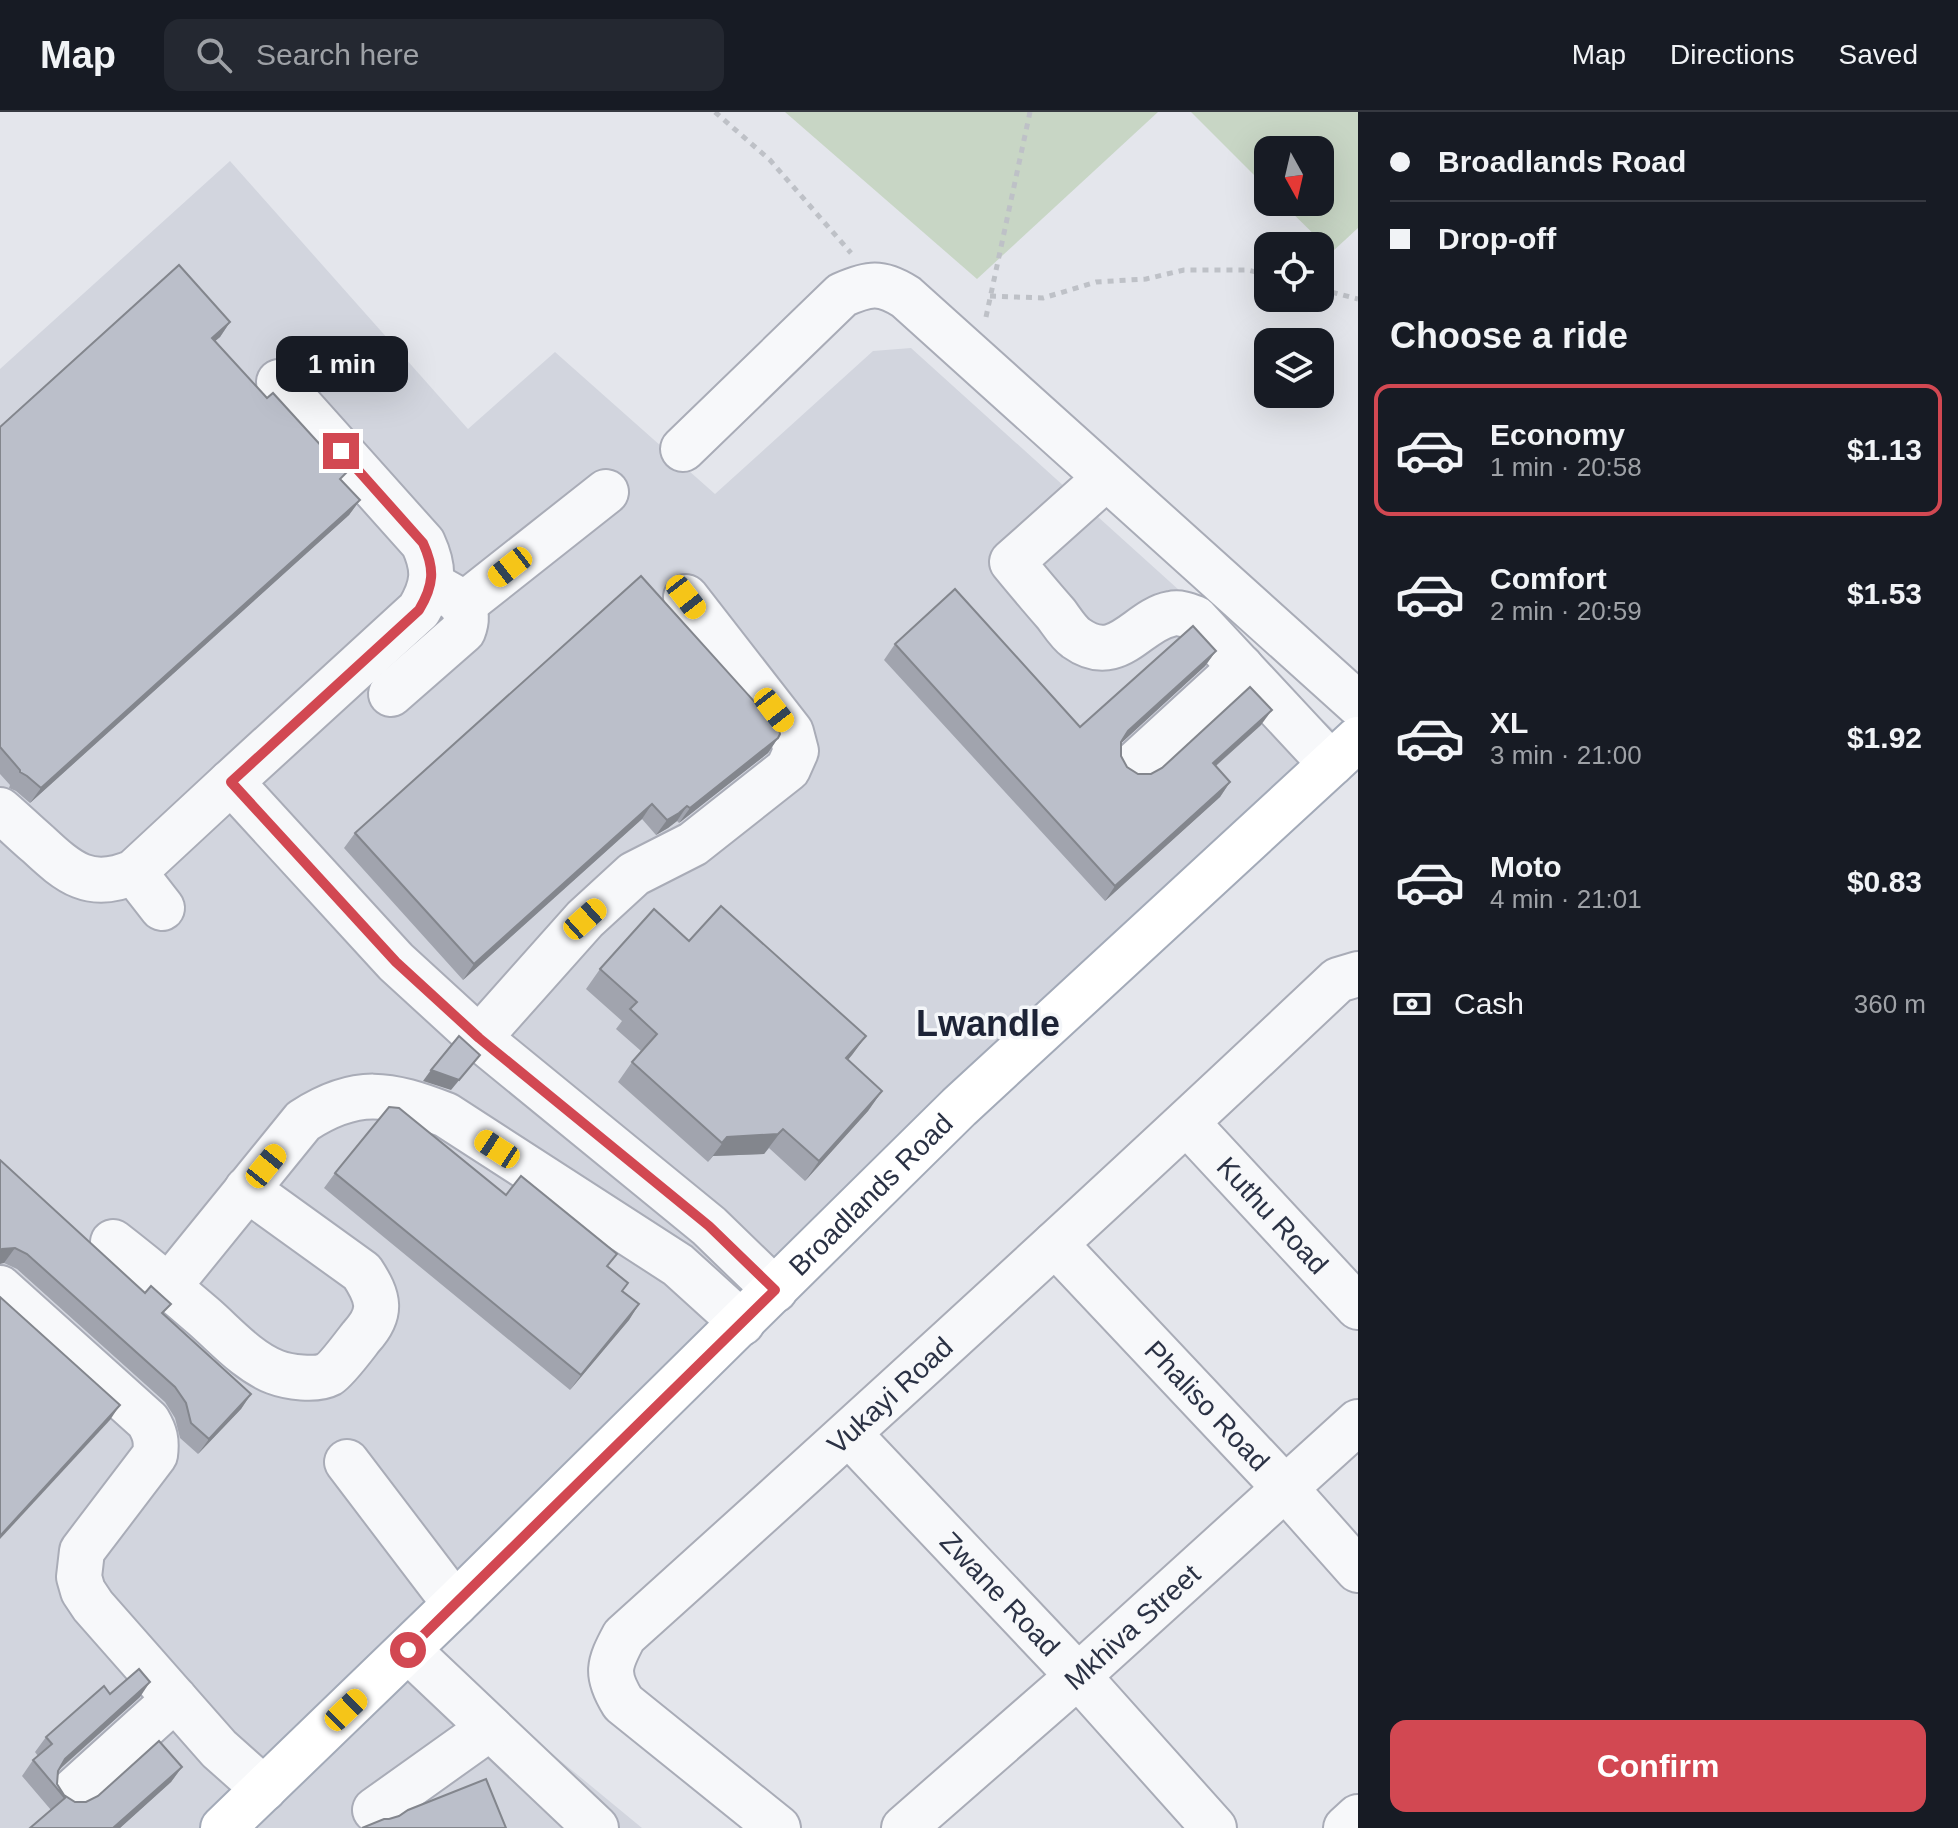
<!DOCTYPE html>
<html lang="en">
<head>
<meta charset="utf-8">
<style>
  body { margin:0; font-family:Helvetica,sans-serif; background:#242831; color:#f1f3f6; height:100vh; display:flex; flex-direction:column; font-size:30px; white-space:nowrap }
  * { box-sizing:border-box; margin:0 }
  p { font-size:26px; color:#9ea1a6 }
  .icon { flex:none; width:44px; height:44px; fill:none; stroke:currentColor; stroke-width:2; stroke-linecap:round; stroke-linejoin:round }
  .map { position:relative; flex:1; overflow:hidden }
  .sheet { display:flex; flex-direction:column; background:#171b24; width:600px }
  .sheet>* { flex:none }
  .hud { display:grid; align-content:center; height:176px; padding:0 32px; background:#171b24 }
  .needle { width:52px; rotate:172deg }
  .fabs { position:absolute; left:1254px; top:24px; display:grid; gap:16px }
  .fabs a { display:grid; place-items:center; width:80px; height:80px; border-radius:16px; background:#171b24; box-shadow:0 8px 32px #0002; font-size:40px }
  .end { position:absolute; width:36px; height:36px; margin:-18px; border:10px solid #d24852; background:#fff; box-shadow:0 0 0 4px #fff }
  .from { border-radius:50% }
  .bubble { position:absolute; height:56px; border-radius:16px; background:#171b24; box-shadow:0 8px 32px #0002; font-size:26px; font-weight:700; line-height:56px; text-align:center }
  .car { position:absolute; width:24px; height:48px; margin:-24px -12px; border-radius:10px; box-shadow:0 0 6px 2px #0007; background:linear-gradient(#f5c518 24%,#345 0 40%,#f5c518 0 76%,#345 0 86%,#f5c518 0) }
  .hud b { display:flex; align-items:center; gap:28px; height:76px; font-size:30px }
  .hud b+b { border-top:2px solid #363941 }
  .hud i { width:20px; height:20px; background:#f1f3f6 }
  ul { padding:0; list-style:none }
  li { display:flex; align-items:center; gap:24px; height:132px; margin:0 16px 12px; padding:0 16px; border:4px solid transparent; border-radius:16px }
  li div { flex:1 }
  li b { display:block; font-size:30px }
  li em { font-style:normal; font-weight:700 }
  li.on { border-color:#d24852 }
  li>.icon { width:72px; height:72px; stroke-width:1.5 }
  h2 { padding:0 32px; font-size:36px; line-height:96px }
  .pay { display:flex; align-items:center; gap:20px; height:88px; padding:0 32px; font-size:30px }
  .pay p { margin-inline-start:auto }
  .button { display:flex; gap:16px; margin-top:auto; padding:16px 32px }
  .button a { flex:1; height:92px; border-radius:16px; background:#d24852; color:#fff; font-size:32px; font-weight:700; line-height:92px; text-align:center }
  header { display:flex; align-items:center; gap:48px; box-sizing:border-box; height:112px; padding:0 40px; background:#171b24; border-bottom:2px solid #363941 }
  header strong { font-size:38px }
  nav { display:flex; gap:44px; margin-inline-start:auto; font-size:28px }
  .search { width:560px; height:72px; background:#242831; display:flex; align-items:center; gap:20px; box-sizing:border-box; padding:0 28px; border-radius:16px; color:#9ea1a6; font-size:30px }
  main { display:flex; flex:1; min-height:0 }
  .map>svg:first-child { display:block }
</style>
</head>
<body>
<header>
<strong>Map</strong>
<div class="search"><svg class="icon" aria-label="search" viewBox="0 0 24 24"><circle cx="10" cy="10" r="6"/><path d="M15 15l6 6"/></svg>Search here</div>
<nav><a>Map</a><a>Directions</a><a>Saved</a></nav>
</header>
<main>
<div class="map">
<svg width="1358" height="1716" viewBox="0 0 1358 1716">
  <rect width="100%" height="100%" fill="#e4e6ec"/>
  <path fill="#d2d5de" d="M 230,49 L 468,317 L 555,240 L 715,382 L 873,239 L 911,236 L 1356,638 L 419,1532 L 642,1716 L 0,1716 L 0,257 Z"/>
  <g fill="#c8d6c5">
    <path d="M 785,0 L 1158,0 L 977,167 Z"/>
    <path d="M 1191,0 L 1358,0 L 1358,116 L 1332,140 L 1281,90 L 1320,90 L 1320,38 L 1268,38 L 1268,77 Z"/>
  </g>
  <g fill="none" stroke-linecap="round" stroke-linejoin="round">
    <g stroke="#a9acb7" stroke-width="48">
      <g id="minor">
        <path d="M 683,337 L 842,183 C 869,171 881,169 906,185 L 1358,592"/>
        <path d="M 1106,366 L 1012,450 C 1026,467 1041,485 1056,502 C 1062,510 1068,520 1076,526 C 1118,556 1137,508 1171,502 C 1179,500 1187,503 1195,506 L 1331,652"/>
        <path d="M 463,493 L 606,380"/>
        <path d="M 391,582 L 463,519 C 471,499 461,488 443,479"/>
        <path d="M 1134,653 L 1241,555"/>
        <path d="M 231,670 L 419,498 C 434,473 435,457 423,431 L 279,270"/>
        <path d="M 0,698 C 13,709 25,721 38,732 C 69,761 90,779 134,760 L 231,670 L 396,850 L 479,926 L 709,1114 L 775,1178"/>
        <path d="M 134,760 L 162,796"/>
        <path d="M 479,926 L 585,807 L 634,762 L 693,732 L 788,657 L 796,639 L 791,620 L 686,485"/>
        <path id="s1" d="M 1187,1011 L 1358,1195"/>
        <path d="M 113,1130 C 144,1154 174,1179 203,1204 C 225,1223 247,1249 275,1260 C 288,1265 316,1269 329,1262 C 337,1257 354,1234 361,1225 C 383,1201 379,1186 362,1160 L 247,1077"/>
        <path id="s2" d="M 1055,1132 L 1285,1376 L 1358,1458"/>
        <path d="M 169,1174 L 303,1009 C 357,974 389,981 446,1003 L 678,1153 L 742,1211"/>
        <path d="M 0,1176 L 148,1309 C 155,1321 157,1328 155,1343 L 82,1439 L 79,1465 L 83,1479 L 93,1494 L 219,1637 L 264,1677"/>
        <path id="s3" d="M 849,1322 L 1078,1564 L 1214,1716"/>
        <path d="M 347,1350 L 455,1492"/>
        <path d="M 408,1538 L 596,1716"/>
        <path d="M 71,1681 L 175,1587"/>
        <path d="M 375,1698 L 490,1616"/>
        <path id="s4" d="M 778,1716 L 623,1591 C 605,1562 609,1552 624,1524 C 864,1308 1103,1090 1338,868 L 1358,862"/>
        <path id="s5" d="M 904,1716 L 1078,1564 L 1358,1310"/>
        <path d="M 1346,1716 L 1358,1705"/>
      </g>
    </g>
    <g stroke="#a3aab8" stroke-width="48">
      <g id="major">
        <path id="s6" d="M 223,1716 L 455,1492 L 959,995 L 1358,627"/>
      </g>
    </g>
    <g stroke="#bec1c7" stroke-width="5" stroke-dasharray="6 6" stroke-linecap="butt">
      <path d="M 715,0 L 770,48 L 851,141"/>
      <path d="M 1320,177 L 1358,187"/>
      <path d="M 990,184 L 1043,186 L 1096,170 L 1146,167 L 1184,158 L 1248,158 L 1268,163"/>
      <path d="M 986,205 L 1030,0"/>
    </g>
    <use href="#minor" stroke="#f7f8fa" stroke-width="44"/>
    <use href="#major" stroke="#fff" stroke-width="44"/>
  </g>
  <g fill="#a1a4ae">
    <path d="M 230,210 L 220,225 L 215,229 L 360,388 L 349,403 L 30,691 L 16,679 L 9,676 L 10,673 L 0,662 L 0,315 Z"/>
    <path d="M 895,532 L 1080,615 L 1216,539 L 1205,554 L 1121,631 L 1121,644 L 1127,655 L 1138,662 L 1151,662 L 1261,613 L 1216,654 L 1230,670 L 1220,685 L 1105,789 L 884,548 Z"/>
    <path d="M 778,626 L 768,641 L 679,711 L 677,709 L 668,716 L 656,723 L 642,707 L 463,868 L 344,736 L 355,721 Z"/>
    <path d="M 689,829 L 866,924 L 848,948 L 882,979 L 868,999 L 805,1069 L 769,1036 L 764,1042 L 713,1044 L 708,1050 L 618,970 L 632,950 L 641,939 L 616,917 L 622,909 L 586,877 L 600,857 Z"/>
    <path d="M 0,1048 L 164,1202 L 251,1282 L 241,1297 L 198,1342 L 180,1326 L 175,1306 L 165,1290 L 17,1157 L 4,1151 Z"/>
    <path d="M 335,1061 L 506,1083 L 608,1155 L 623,1179 L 639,1192 L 629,1208 L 570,1278 L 324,1076 Z"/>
    <path d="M 140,1585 L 58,1659 L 57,1672 L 64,1683 L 75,1690 L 86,1690 L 182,1655 L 171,1670 L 120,1716 L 30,1716 L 51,1698 L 22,1664 L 33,1648 L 38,1644 L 35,1640 L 46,1625 Z"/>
  </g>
  <g fill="#83868d">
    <path d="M 230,210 L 220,225 L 201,241 L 212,226 Z"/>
    <path d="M 360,388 L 349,403 L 30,691 L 41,676 Z"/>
    <path d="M 1216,539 L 1205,554 L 1117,635 L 1128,619 Z"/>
    <path d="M 1272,598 L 1261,613 L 1202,666 L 1213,651 Z"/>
    <path d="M 778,626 L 768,641 L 679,711 L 690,696 Z"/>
    <path d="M 1230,670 L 1220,685 L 1105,789 L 1115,774 Z"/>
    <path d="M 652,692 L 642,707 L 463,868 L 474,852 Z"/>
    <path d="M 687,694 L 677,709 L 668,716 L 656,723 L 667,708 Z"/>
    <path d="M 866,924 L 852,943 L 832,966 L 846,946 Z"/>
    <path d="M 480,943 L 451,978 L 423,969 L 431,958 Z"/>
    <path d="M 882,979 L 868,999 L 805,1069 L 819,1049 Z"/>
    <path d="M 783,1017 L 764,1042 L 713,1044 L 708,1050 L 727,1025 Z"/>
    <path d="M 15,1136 L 4,1151 L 0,1152 L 0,1139 L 2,1137 Z"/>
    <path d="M 639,1192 L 629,1208 L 570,1278 L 581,1263 Z"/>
    <path d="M 251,1282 L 241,1297 L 198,1342 L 209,1327 Z"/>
    <path d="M 120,1293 L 110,1308 L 0,1427 L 0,1424 Z"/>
    <path d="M 150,1570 L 140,1585 L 54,1662 L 65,1647 Z"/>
    <path d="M 182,1655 L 171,1670 L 120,1716 L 113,1716 Z"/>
  </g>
  <g fill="#bbbfca" stroke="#83868d" stroke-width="2">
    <path d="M 179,153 L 230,210 L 212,226 L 267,286 L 273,281 L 346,361 L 340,367 L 360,388 L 41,676 L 27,664 L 20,660 L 20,658 L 0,635 L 0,315 Z"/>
    <path d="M 641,464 L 779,617 L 780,622 L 778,626 L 690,696 L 687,694 L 679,701 L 667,708 L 652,692 L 474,852 L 355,721 Z"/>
    <path d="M 955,477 L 1080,615 L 1193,514 L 1216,539 L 1128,619 L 1121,630 L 1121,644 L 1127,655 L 1138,662 L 1151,662 L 1162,656 L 1250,575 L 1272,598 L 1213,651 L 1230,670 L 1115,774 L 895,532 Z"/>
    <path d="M 721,794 L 866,924 L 846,946 L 882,979 L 819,1049 L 783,1017 L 778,1022 L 727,1025 L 722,1031 L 632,950 L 657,922 L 630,897 L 637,890 L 600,857 L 654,797 L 689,829 Z"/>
    <path d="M 459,924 L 480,943 L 459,968 L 431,958 Z"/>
    <path d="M 389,995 L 399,996 L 506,1083 L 521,1064 L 617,1142 L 607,1154 L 628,1171 L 622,1179 L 639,1192 L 581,1263 L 335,1061 Z"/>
    <path d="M 0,1048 L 145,1181 L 151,1174 L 171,1192 L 162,1201 L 251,1282 L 209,1327 L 191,1311 L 186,1291 L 175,1275 L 27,1142 L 15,1136 L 2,1137 L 0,1139 Z"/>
    <path d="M 0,1185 L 120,1293 L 0,1424 Z"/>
    <path d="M 139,1557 L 150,1570 L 65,1647 L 58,1659 L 57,1672 L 64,1683 L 75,1690 L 86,1690 L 98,1684 L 159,1629 L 182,1655 L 113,1716 L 30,1716 L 65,1686 L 33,1648 L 52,1632 L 46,1625 L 104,1574 L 110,1582 Z"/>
    <path d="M 486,1667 L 506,1716 L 362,1716 L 384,1707 L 389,1707 L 399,1704 L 408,1698 Z"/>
  </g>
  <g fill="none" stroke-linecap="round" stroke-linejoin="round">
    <path stroke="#d24852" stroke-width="10" d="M 341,339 L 423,431 C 435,457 434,473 419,498 L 231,670 L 396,850 L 479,926 L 709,1114 L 775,1178 L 408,1538"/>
  </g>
  <g text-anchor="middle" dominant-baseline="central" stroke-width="7" stroke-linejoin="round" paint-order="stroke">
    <g font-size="28" fill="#2b3245" stroke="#f4f6f9">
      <text stroke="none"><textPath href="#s6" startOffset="906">Broadlands Road</textPath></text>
      <text stroke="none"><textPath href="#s1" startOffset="126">Kuthu Road</textPath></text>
      <text stroke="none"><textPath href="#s4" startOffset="630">Vukayi Road</textPath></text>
      <text stroke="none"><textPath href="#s2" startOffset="222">Phaliso Road</textPath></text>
      <text stroke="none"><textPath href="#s3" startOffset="220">Zwane Road</textPath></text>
      <text stroke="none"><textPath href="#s5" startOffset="304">Mkhiva Street</textPath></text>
    </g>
    <g font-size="36" font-weight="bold" fill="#1d2336" stroke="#f4f6f9">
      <text x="988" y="911">Lwandle</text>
    </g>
  </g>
</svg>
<div class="fabs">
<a><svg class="needle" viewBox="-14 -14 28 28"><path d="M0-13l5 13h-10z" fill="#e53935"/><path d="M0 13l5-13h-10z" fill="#9ea1a6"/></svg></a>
<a><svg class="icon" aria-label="locate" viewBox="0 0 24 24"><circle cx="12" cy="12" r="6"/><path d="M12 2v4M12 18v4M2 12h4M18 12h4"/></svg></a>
<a><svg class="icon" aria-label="layers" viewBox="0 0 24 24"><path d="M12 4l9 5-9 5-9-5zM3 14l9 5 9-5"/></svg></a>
</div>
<i class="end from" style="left:408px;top:1538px"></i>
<i class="end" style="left:341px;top:339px"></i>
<div class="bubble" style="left:276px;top:224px;width:132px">1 min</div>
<i class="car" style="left:510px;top:455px;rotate:232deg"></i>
<i class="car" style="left:686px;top:485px;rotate:142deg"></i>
<i class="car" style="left:774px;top:598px;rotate:142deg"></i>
<i class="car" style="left:585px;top:807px;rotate:48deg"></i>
<i class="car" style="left:497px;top:1037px;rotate:303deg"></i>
<i class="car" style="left:266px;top:1054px;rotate:39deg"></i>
<i class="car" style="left:346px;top:1598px;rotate:46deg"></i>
</div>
<section class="sheet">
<div class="hud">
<b><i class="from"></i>Broadlands Road</b>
<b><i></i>Drop-off</b>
</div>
<h2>Choose a ride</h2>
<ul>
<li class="on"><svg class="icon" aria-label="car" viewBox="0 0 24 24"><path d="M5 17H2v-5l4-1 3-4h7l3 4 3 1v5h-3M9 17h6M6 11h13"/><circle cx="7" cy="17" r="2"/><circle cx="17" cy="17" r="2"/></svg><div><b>Economy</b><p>1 min · 20:58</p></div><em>$1.13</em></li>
<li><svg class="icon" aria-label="car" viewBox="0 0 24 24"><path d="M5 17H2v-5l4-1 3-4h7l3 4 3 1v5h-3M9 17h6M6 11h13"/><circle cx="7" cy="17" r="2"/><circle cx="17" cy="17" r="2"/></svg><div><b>Comfort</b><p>2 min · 20:59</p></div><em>$1.53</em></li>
<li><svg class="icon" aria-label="car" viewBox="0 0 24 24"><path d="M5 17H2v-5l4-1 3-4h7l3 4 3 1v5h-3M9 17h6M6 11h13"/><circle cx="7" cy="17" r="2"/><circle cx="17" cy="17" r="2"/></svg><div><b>XL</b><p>3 min · 21:00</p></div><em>$1.92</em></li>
<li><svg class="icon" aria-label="car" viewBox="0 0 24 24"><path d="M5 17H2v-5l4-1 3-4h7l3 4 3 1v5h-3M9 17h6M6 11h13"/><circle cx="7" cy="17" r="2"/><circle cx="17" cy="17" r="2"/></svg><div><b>Moto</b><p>4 min · 21:01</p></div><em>$0.83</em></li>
</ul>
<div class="pay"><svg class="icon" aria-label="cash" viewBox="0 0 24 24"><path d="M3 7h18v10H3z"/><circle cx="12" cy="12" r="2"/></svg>Cash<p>360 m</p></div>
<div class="button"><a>Confirm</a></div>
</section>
</main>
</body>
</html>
